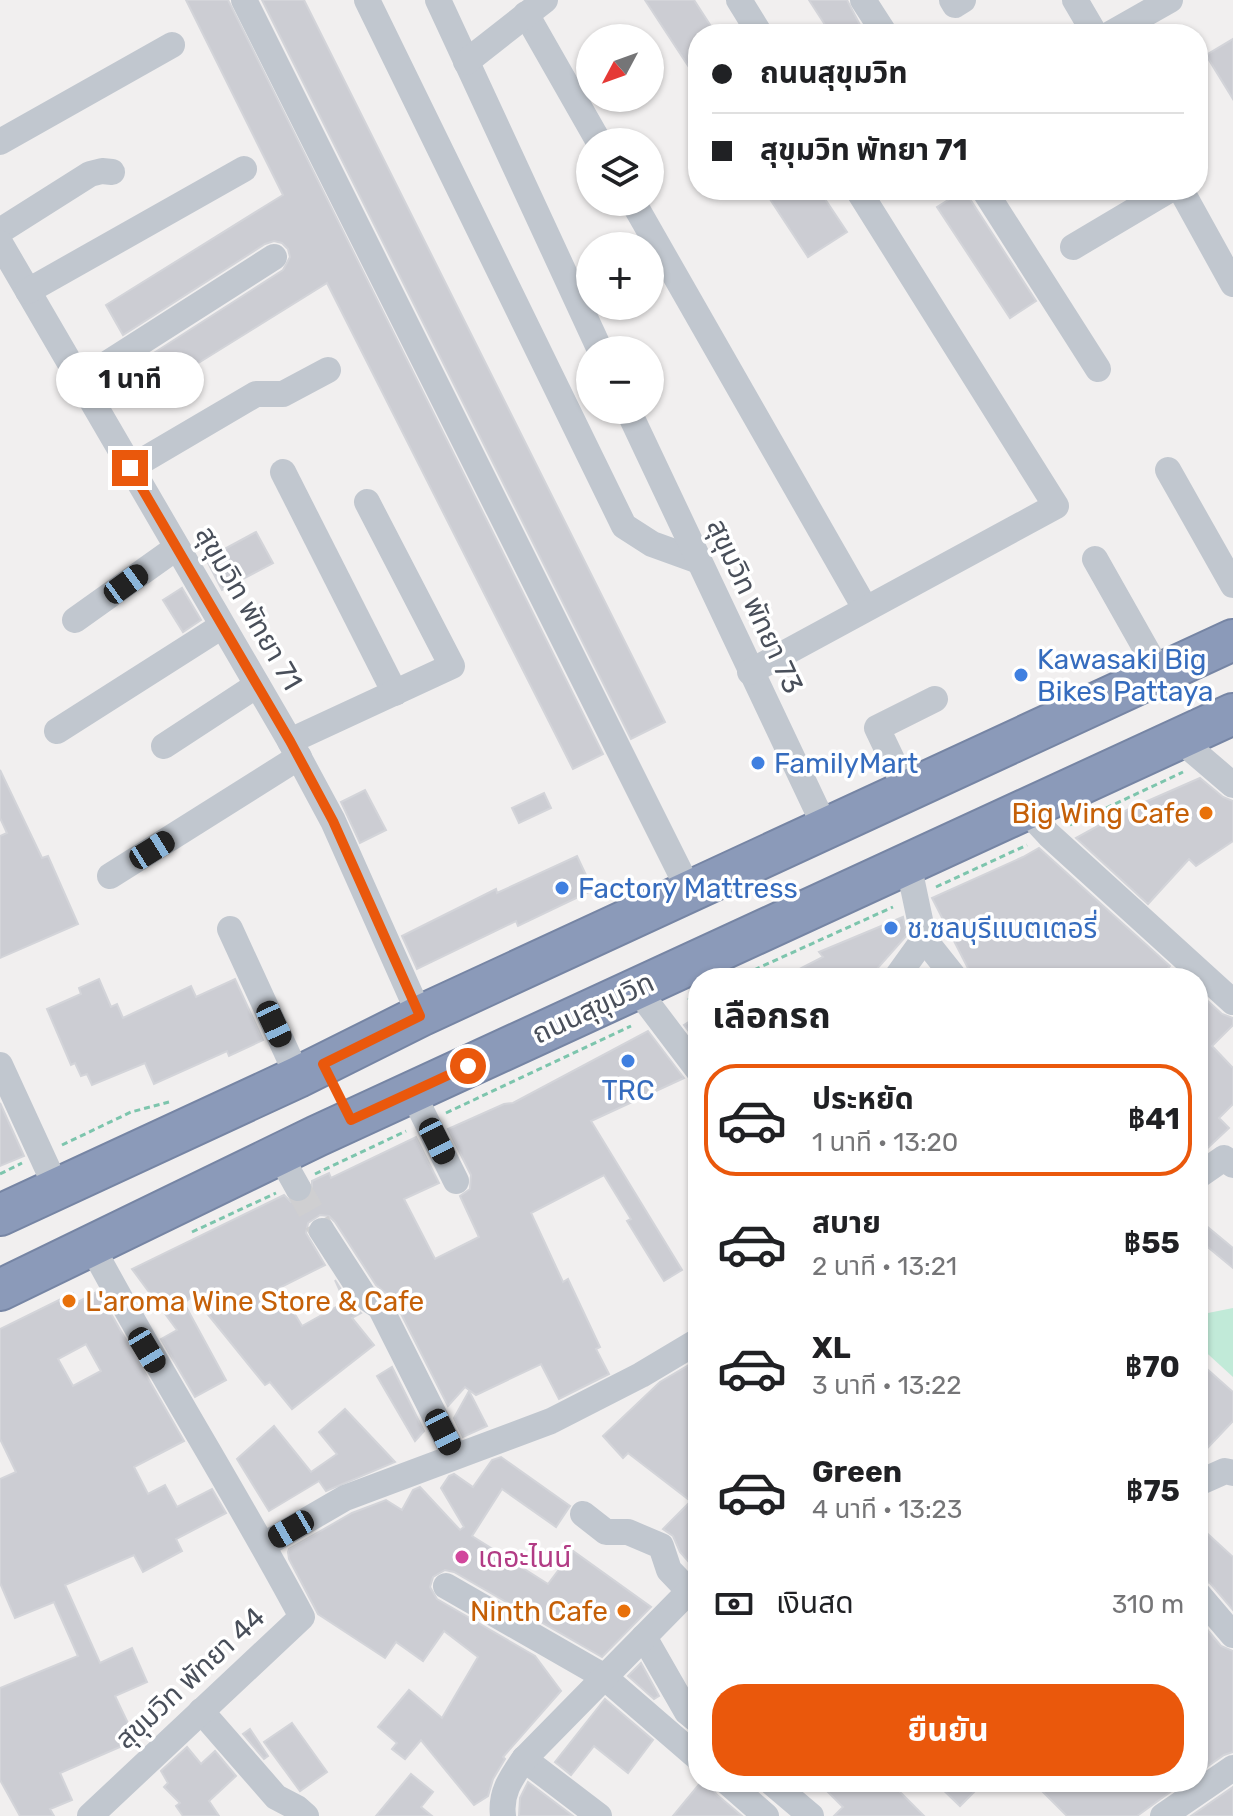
<!DOCTYPE html>
<html lang="th">
<head>
<meta charset="utf-8">
<style>
  body { margin:0; font-family:Rubik,"Noto Sans Thai",sans-serif; background:#f2f2f2; color:#202124; height:100vh; display:flex; flex-direction:column; font-size:30px; white-space:nowrap }
  * { box-sizing:border-box; margin:0 }
  p { font-size:26px; color:#757577 }
  .icon { flex:none; width:44px; height:44px; fill:none; stroke:currentColor; stroke-width:2; stroke-linecap:round; stroke-linejoin:round }
  .map { position:relative; flex:1; overflow:hidden }
  .details { position:absolute; left:688px; top:968px; width:520px; height:824px; display:flex; flex-direction:column; background:#fff; border-radius:32px; box-shadow:0 2px 6px #0004 }
  .details>* { flex:none }
  .hud { position:absolute; left:688px; top:24px; width:520px; height:176px; border-radius:32px; box-shadow:0 2px 6px #0004; display:grid; align-content:center; height:176px; padding:0 24px; background:#fff }
  .needle { width:52px; rotate:229deg }
  .tools { position:absolute; left:576px; top:24px; display:grid; gap:16px }
  .tools a { display:grid; place-items:center; width:88px; height:88px; border-radius:50%; background:#fff; box-shadow:0 2px 6px #0004; font-size:40px }
  .end { position:absolute; width:36px; height:36px; margin:-18px; border:10px solid #ea580c; background:#fff; box-shadow:0 0 0 4px #fff }
  .from { border-radius:50% }
  .bubble { position:absolute; height:56px; border-radius:28px; background:#fff; box-shadow:0 2px 6px #0004; font-size:26px; font-weight:700; line-height:56px; text-align:center }
  .car { position:absolute; width:24px; height:48px; margin:-24px -12px; border-radius:10px; box-shadow:0 0 6px 2px #0007; background:linear-gradient(#222 24%,#8ab4d8 0 40%,#222 0 76%,#8ab4d8 0 86%,#222 0) }
  .hud b { display:flex; align-items:center; gap:28px; height:76px; font-size:30px }
  .hud b+b { border-top:2px solid #e0e0e0 }
  .hud i { width:20px; height:20px; background:#202124 }
  ul { padding:0; list-style:none }
  li { display:flex; align-items:center; gap:24px; height:112px; margin:0 16px 12px; padding:0 8px; border:4px solid transparent; border-radius:32px }
  li div { flex:1 }
  li b { display:block; font-size:30px }
  li em { font-style:normal; font-weight:700 }
  li.current { border-color:#ea580c }
  li>.icon { width:72px; height:72px; stroke-width:1.5 }
  h2 { padding:0 24px; font-size:36px; line-height:96px }
  .pay { display:flex; align-items:center; gap:20px; height:88px; padding:0 24px; font-size:30px }
  .pay p { margin-inline-start:auto }
  .action { display:flex; gap:16px; margin-top:auto; padding:16px 24px }
  .action a { flex:1; height:92px; border-radius:32px; background:#ea580c; color:#fff; font-size:32px; font-weight:700; line-height:92px; text-align:center }
  .map>svg:first-child { display:block }
</style>
</head>
<body>
<div class="map">
<svg width="1233" height="1816" viewBox="0 0 1233 1816">
  <rect width="100%" height="100%" fill="#f1efef"/>
  <path fill="#c1ead8" d="M 1233,1308 L 1233,1377 L 1198,1345 L 1198,1315 Z"/>
  <g fill="#cccdd3" stroke="#d3d4d9" stroke-width="2" fill-rule="evenodd">
    <path d="M 186,0 L 228,0 L 603,754 L 573,769 L 327,283 L 163,385 L 146,358 L 283,270 L 290,257 L 288,249 L 282,243 L 274,241 L 265,244 L 123,335 L 106,305 L 283,195 Z"/>
    <path d="M 262,0 L 304,0 L 665,722 L 631,739 Z"/>
    <path d="M 645,0 L 694,0 L 716,34 L 698,34 L 698,81 Z"/>
    <path d="M 809,0 L 847,0 L 860,25 L 846,34 L 831,34 Z"/>
    <path d="M 1233,39 L 1233,99 L 1206,55 Z"/>
    <path d="M 764,190 L 819,190 L 847,232 L 808,257 Z"/>
    <path d="M 964,190 L 968,190 L 970,199 L 1036,301 L 1010,318 L 937,207 Z"/>
    <path d="M 256,532 L 273,563 L 222,590 L 206,559 Z"/>
    <path d="M 182,588 L 201,620 L 183,632 L 163,600 Z"/>
    <path d="M 0,770 L 42,858 L 48,856 L 78,924 L 0,958 L 0,836 L 7,833 L 0,818 Z"/>
    <path d="M 1200,778 L 1223,797 L 1233,801 L 1233,841 L 1196,866 L 1189,859 L 1148,904 L 1076,838 L 1127,810 Z"/>
    <path d="M 365,790 L 386,830 L 360,843 L 341,802 Z"/>
    <path d="M 544,793 L 551,808 L 519,823 L 512,808 Z"/>
    <path d="M 1039,848 L 1170,966 L 1159,978 L 973,978 L 932,898 L 1023,857 Z"/>
    <path d="M 577,856 L 593,890 L 518,926 L 516,921 L 417,969 L 402,936 L 496,889 L 497,893 Z"/>
    <path d="M 903,917 L 907,935 L 876,970 L 860,978 L 782,978 L 823,957 L 819,952 Z"/>
    <path d="M 99,979 L 111,1007 L 117,1004 L 123,1018 L 191,986 L 196,997 L 235,979 L 263,1040 L 229,1056 L 227,1051 L 154,1084 L 145,1063 L 92,1085 L 87,1074 L 81,1076 L 75,1063 L 71,1065 L 47,1009 L 81,994 L 79,988 Z"/>
    <path d="M 1198,992 L 1222,1014 L 1233,1018 L 1233,1025 L 1212,1046 L 1233,1068 L 1233,1104 L 1219,1118 L 1229,1128 L 1198,1157 Z"/>
    <path d="M 698,1016 L 698,1043 L 684,1025 Z"/>
    <path d="M 648,1031 L 684,1078 L 591,1121 L 682,1270 L 664,1281 L 627,1221 L 631,1219 L 604,1175 L 531,1213 L 563,1282 L 568,1279 L 600,1347 L 596,1349 L 609,1374 L 559,1399 L 541,1364 L 476,1395 L 465,1387 L 448,1406 L 394,1300 L 376,1285 L 335,1222 L 329,1216 L 320,1215 L 308,1223 L 306,1233 L 325,1265 L 279,1288 L 302,1326 L 345,1302 L 335,1280 L 351,1305 L 361,1313 L 352,1318 L 374,1345 L 292,1409 L 270,1382 L 265,1385 L 193,1296 L 184,1303 L 226,1380 L 195,1397 L 161,1339 L 177,1330 L 132,1269 L 284,1195 L 291,1202 L 305,1202 L 312,1195 L 312,1181 L 329,1173 L 331,1178 L 416,1137 L 439,1183 L 404,1199 L 435,1259 L 479,1237 L 460,1196 L 470,1189 L 471,1175 L 448,1129 L 504,1104 L 513,1103 Z"/>
    <path d="M 0,1103 L 24,1156 L 0,1166 Z"/>
    <path d="M 1198,1219 L 1233,1248 L 1233,1268 L 1198,1239 Z"/>
    <path d="M 98,1291 L 184,1441 L 134,1467 L 148,1494 L 165,1485 L 177,1507 L 212,1489 L 226,1513 L 176,1539 L 182,1551 L 143,1572 L 134,1555 L 65,1585 L 100,1663 L 132,1648 L 147,1682 L 115,1696 L 136,1740 L 60,1773 L 72,1800 L 50,1809 L 54,1816 L 20,1816 L 0,1780 L 0,1688 L 78,1656 L 54,1602 L 15,1618 L 0,1583 L 0,1479 L 16,1472 L 0,1439 L 0,1329 L 73,1293 L 78,1302 ZM 86,1344 L 101,1371 L 73,1386 L 58,1359 Z"/>
    <path d="M 1198,1361 L 1233,1392 L 1233,1421 L 1198,1458 Z"/>
    <path d="M 694,1362 L 698,1365 L 698,1486 L 688,1499 L 628,1453 L 623,1458 L 603,1436 L 660,1382 Z"/>
    <path d="M 392,1367 L 424,1431 L 415,1441 L 377,1376 Z"/>
    <path d="M 469,1391 L 487,1426 L 463,1437 L 454,1418 Z"/>
    <path d="M 345,1409 L 395,1462 L 326,1491 L 319,1481 L 269,1511 L 237,1459 L 274,1426 L 311,1472 L 337,1454 L 319,1432 Z"/>
    <path d="M 501,1457 L 570,1506 L 556,1527 L 502,1489 L 472,1536 L 548,1584 L 573,1551 L 651,1607 L 602,1657 L 454,1572 L 445,1570 L 433,1577 L 430,1587 L 437,1599 L 535,1656 L 561,1691 L 503,1757 L 505,1759 L 493,1779 L 488,1796 L 474,1805 L 421,1740 L 405,1759 L 392,1749 L 397,1743 L 378,1727 L 409,1690 L 442,1718 L 478,1657 L 444,1631 L 423,1661 L 396,1642 L 385,1658 L 318,1614 L 289,1559 L 288,1552 L 289,1549 L 352,1513 L 386,1500 L 402,1510 L 413,1490 L 420,1487 L 460,1530 L 464,1527 L 441,1488 L 449,1476 L 454,1474 L 473,1487 L 492,1460 Z"/>
    <path d="M 688,1504 L 698,1514 L 698,1551 L 688,1561 L 680,1552 L 673,1536 L 663,1529 Z"/>
    <path d="M 1198,1525 L 1233,1557 L 1233,1610 L 1210,1583 L 1198,1578 Z"/>
    <path d="M 1200,1621 L 1221,1646 L 1233,1651 L 1233,1752 L 1224,1755 L 1198,1773 L 1198,1702 L 1205,1697 L 1198,1688 L 1198,1623 Z"/>
    <path d="M 641,1663 L 659,1696 L 654,1699 L 628,1676 Z"/>
    <path d="M 605,1699 L 653,1740 L 628,1773 L 594,1746 L 571,1775 L 555,1762 Z"/>
    <path d="M 292,1723 L 327,1772 L 300,1791 L 264,1742 Z"/>
    <path d="M 250,1729 L 268,1756 L 264,1759 L 243,1734 Z"/>
    <path d="M 187,1747 L 201,1764 L 215,1751 L 236,1776 L 209,1801 L 219,1816 L 183,1816 L 176,1806 L 180,1803 L 164,1787 L 168,1783 L 161,1771 Z"/>
    <path d="M 411,1774 L 433,1792 L 421,1807 L 432,1816 L 376,1816 Z"/>
    <path d="M 528,1782 L 573,1816 L 519,1816 L 520,1798 Z"/>
    <path d="M 701,1782 L 711,1783 L 716,1794 L 742,1816 L 673,1816 Z"/>
    <path d="M 832,1782 L 890,1782 L 924,1816 L 834,1816 L 843,1807 L 825,1789 Z"/>
    <path d="M 935,1782 L 984,1782 L 960,1806 Z"/>
    <path d="M 1033,1782 L 1184,1782 L 1137,1816 L 1067,1816 Z"/>
    <path d="M 1233,1787 L 1233,1816 L 1191,1816 Z"/>
  </g>
  <g fill="none" stroke-linecap="round" stroke-linejoin="round">
    <path stroke="#cfcfd1" stroke-width="26" stroke-dasharray="26 13" stroke-linecap="butt" d="M 298,1188 L 322,1231"/>
    <g stroke="#7685a4" stroke-width="44">
      <g id="highway">
        <path d="M 0,1215 L 298,1077 L 420,1016 L 1233,640"/>
        <path d="M 0,1290 L 317,1136 L 1233,714"/>
      </g>
    </g>
    <g stroke="#7dc5ad" stroke-width="3" stroke-dasharray="6 4" stroke-linecap="butt">
      <path d="M 1070,825 L 1183,772"/>
      <path d="M 936,887 L 1027,845"/>
      <path d="M 736,978 L 893,907"/>
      <path d="M 688,1000 L 698,995"/>
      <path d="M 446,1113 L 631,1026"/>
      <path d="M 62,1145 L 131,1112 L 169,1102"/>
      <path d="M 0,1174 L 22,1163"/>
      <path d="M 315,1174 L 406,1131"/>
      <path d="M 192,1232 L 276,1193"/>
    </g>
    <g stroke="#c1c7cf" stroke-width="26">
      <path d="M 244,0 L 690,892"/>
      <path d="M 367,0 L 624,526 L 652,544 L 699,561"/>
      <path d="M 438,0 L 600,350"/>
      <path d="M 739,0 L 760,34"/>
      <path d="M 863,0 L 885,34"/>
      <path d="M 952,0 L 955,5 L 963,0"/>
      <path d="M 1075,0 L 1095,34"/>
      <path d="M 526,14 L 599,142"/>
      <path d="M 1110,34 L 1170,0"/>
      <path d="M 466,62 L 545,0"/>
      <path d="M 0,142 L 172,45"/>
      <path d="M 984,190 L 1098,369"/>
      <path d="M 1181,190 L 1233,284"/>
      <path d="M 633,202 L 865,608"/>
      <path d="M 0,231 L 90,174 L 102,171 L 112,172"/>
      <path d="M 0,243 L 290,741 L 333,821 L 420,1016"/>
      <path d="M 1073,247 L 1169,190"/>
      <path d="M 28,291 L 244,169"/>
      <path d="M 80,381 L 274,257"/>
      <path d="M 628,410 L 826,829"/>
      <path d="M 130,468 L 256,394 L 283,394 L 328,370"/>
      <path d="M 1168,470 L 1233,585"/>
      <path d="M 283,472 L 395,693"/>
      <path d="M 1095,559 L 1160,674"/>
      <path d="M 75,620 L 176,548"/>
      <path d="M 750,672 L 1056,506 L 858,190"/>
      <path d="M 57,731 L 222,626"/>
      <path d="M 1179,739 L 1233,785"/>
      <path d="M 290,741 L 452,666 L 367,502"/>
      <path d="M 164,746 L 257,685"/>
      <path d="M 907,791 L 877,728 L 935,699"/>
      <path d="M 1025,809 L 1049,835 L 1233,1002"/>
      <path d="M 908,863 L 924,939 L 955,978"/>
      <path d="M 110,876 L 299,757"/>
      <path d="M 230,929 L 298,1077"/>
      <path d="M 896,978 L 924,939"/>
      <path d="M 636,988 L 698,1070"/>
      <path d="M 0,1065 L 57,1189"/>
      <path d="M 412,1092 L 456,1181"/>
      <path d="M 279,1154 L 298,1188"/>
      <path d="M 1198,1176 L 1224,1158 L 1233,1165"/>
      <path d="M 322,1231 L 364,1296 L 380,1307 L 455,1456"/>
      <path d="M 1198,1483 L 1225,1471 L 1233,1473"/>
      <path d="M 583,1514 L 606,1532 L 628,1532 L 661,1546 L 669,1570 L 689,1591"/>
      <path d="M 264,1545 L 345,1498 L 551,1421 L 641,1375 L 698,1341"/>
      <path d="M 446,1586 L 603,1676 L 698,1758"/>
      <path d="M 1198,1594 L 1233,1635"/>
      <path d="M 644,1637 L 687,1712 L 698,1721"/>
      <path d="M 201,1711 L 276,1797 L 297,1808 L 306,1816"/>
      <path d="M 524,1759 L 599,1816"/>
      <path d="M 727,1782 L 766,1816"/>
      <path d="M 771,1782 L 811,1816"/>
      <path d="M 90,1816 L 302,1617 C 235,1491 158,1371 91,1245"/>
      <path d="M 503,1816 C 500,1793 511,1778 524,1759 L 698,1582"/>
      <path d="M 1163,1816 L 1233,1768"/>
    </g>
    <use href="#highway" stroke="#8b9ab9" stroke-width="40"/>
  </g>
  <g fill="none" stroke-linecap="round" stroke-linejoin="round">
    <path stroke="#ea580c" stroke-width="10" d="M 130,468 L 290,741 L 333,821 L 420,1016 L 323,1064 L 351,1120 L 468,1066"/>
  </g>
  <g fill="#3f7fe0" stroke="#fff" stroke-width="3">
    <circle cx="1021" cy="675" r="8"/>
    <circle cx="758" cy="763" r="8"/>
    <circle cx="562" cy="888" r="8"/>
    <circle cx="891" cy="928" r="8"/>
    <circle cx="628" cy="1061" r="8"/>
  </g>
  <g fill="#e8710a" stroke="#fff" stroke-width="3">
    <circle cx="1206" cy="813" r="8"/>
    <circle cx="69" cy="1301" r="8"/>
    <circle cx="624" cy="1611" r="8"/>
  </g>
  <circle fill="#d1479c" stroke="#fff" stroke-width="3" cx="462" cy="1557" r="8"/>
  <g text-anchor="middle" dominant-baseline="central" stroke-width="7" stroke-linejoin="round" paint-order="stroke">
    <g font-size="28" fill="#494f5a" stroke="#fff">
      <text transform="translate(755 606) rotate(65)">สุขุมวิท พัทยา 73</text>
      <text transform="translate(249 608) rotate(60)">สุขุมวิท พัทยา 71</text>
      <text transform="translate(593 1008) rotate(-25)">ถนนสุขุมวิท</text>
      <text transform="translate(190 1678) rotate(-43)">สุขุมวิท พัทยา 44</text>
    </g>
    <g font-size="28" fill="#366cbe" stroke="#fff" text-anchor="start">
      <text x="1037" y="659">Kawasaki Big<tspan x="1037" dy="32">Bikes Pattaya</tspan></text>
      <text x="774" y="763">FamilyMart</text>
      <text x="578" y="888">Factory Mattress</text>
      <text x="907" y="928">ช.ชลบุรีแบตเตอรี่</text>
      <text x="628" y="1090" text-anchor="middle">TRC</text>
    </g>
    <g font-size="28" fill="#c56008" stroke="#fff" text-anchor="end">
      <text x="1190" y="813">Big Wing Cafe</text>
      <text x="85" y="1301" text-anchor="start">L'aroma Wine Store &amp; Cafe</text>
      <text x="608" y="1611">Ninth Cafe</text>
    </g>
    <g font-size="28" fill="#b23c85" stroke="#fff" text-anchor="start">
      <text x="478" y="1557">เดอะไนน์</text>
    </g>
  </g>
</svg>
<div class="tools">
<a><svg class="needle" viewBox="-14 -14 28 28"><path d="M0-13l5 13h-10z" fill="#e53935"/><path d="M0 13l5-13h-10z" fill="#757577"/></svg></a>
<a><svg class="icon" aria-label="layers" viewBox="0 0 24 24"><path d="M12 4l9 5-9 5-9-5zM3 14l9 5 9-5"/></svg></a>
<a>+</a>
<a>−</a>
</div>
<i class="end from" style="left:468px;top:1066px"></i>
<i class="end" style="left:130px;top:468px"></i>
<div class="bubble" style="left:56px;top:352px;width:148px">1 นาที</div>
<i class="car" style="left:126px;top:584px;rotate:54deg"></i>
<i class="car" style="left:152px;top:850px;rotate:58deg"></i>
<i class="car" style="left:274px;top:1024px;rotate:155deg"></i>
<i class="car" style="left:437px;top:1141px;rotate:153deg"></i>
<i class="car" style="left:147px;top:1350px;rotate:149deg"></i>
<i class="car" style="left:443px;top:1432px;rotate:153deg"></i>
<i class="car" style="left:291px;top:1529px;rotate:240deg"></i>
<div class="hud">
<b><i class="from"></i>ถนนสุขุมวิท</b>
<b><i></i>สุขุมวิท พัทยา 71</b>
</div>
<section class="details">
<h2>เลือกรถ</h2>
<ul>
<li class="current"><svg class="icon" aria-label="car" viewBox="0 0 24 24"><path d="M5 17H2v-5l4-1 3-4h7l3 4 3 1v5h-3M9 17h6M6 11h13"/><circle cx="7" cy="17" r="2"/><circle cx="17" cy="17" r="2"/></svg><div><b>ประหยัด</b><p>1 นาที · 13:20</p></div><em>฿41</em></li>
<li><svg class="icon" aria-label="car" viewBox="0 0 24 24"><path d="M5 17H2v-5l4-1 3-4h7l3 4 3 1v5h-3M9 17h6M6 11h13"/><circle cx="7" cy="17" r="2"/><circle cx="17" cy="17" r="2"/></svg><div><b>สบาย</b><p>2 นาที · 13:21</p></div><em>฿55</em></li>
<li><svg class="icon" aria-label="car" viewBox="0 0 24 24"><path d="M5 17H2v-5l4-1 3-4h7l3 4 3 1v5h-3M9 17h6M6 11h13"/><circle cx="7" cy="17" r="2"/><circle cx="17" cy="17" r="2"/></svg><div><b>XL</b><p>3 นาที · 13:22</p></div><em>฿70</em></li>
<li><svg class="icon" aria-label="car" viewBox="0 0 24 24"><path d="M5 17H2v-5l4-1 3-4h7l3 4 3 1v5h-3M9 17h6M6 11h13"/><circle cx="7" cy="17" r="2"/><circle cx="17" cy="17" r="2"/></svg><div><b>Green</b><p>4 นาที · 13:23</p></div><em>฿75</em></li>
</ul>
<div class="pay"><svg class="icon" aria-label="cash" viewBox="0 0 24 24"><path d="M3 7h18v10H3z"/><circle cx="12" cy="12" r="2"/></svg>เงินสด<p>310 m</p></div>
<div class="action"><a>ยืนยัน</a></div>
</section>
</div>
</body>
</html>
